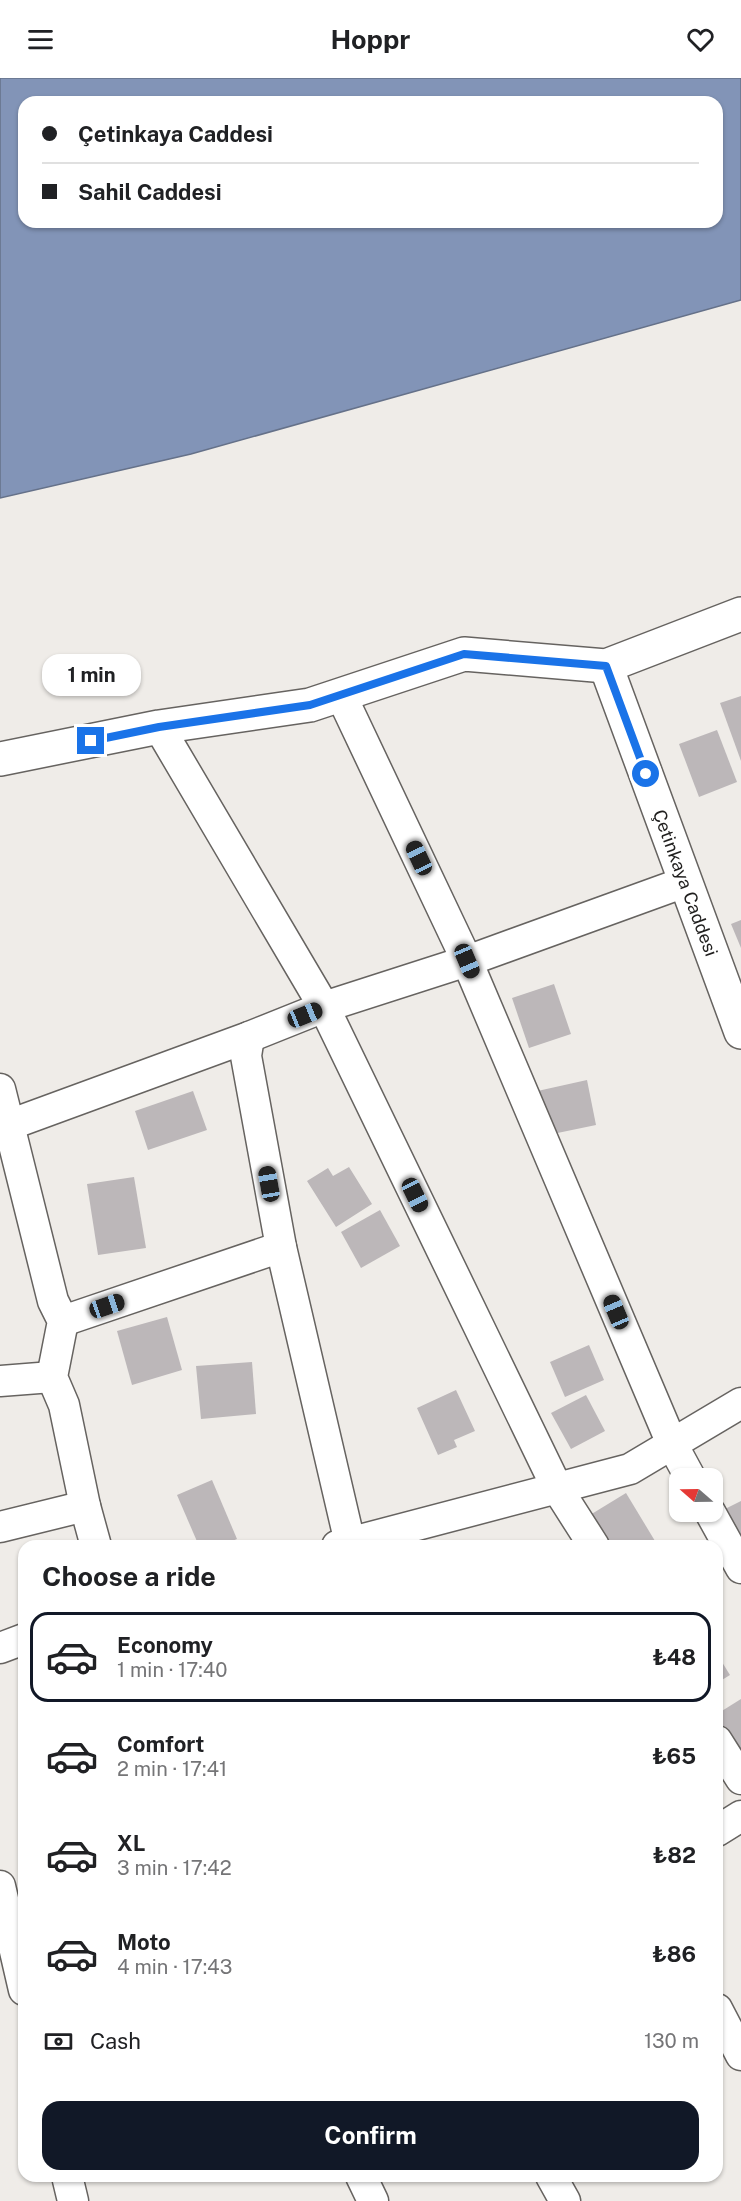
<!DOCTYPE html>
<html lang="en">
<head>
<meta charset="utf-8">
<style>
  body { margin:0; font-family:"Public Sans",sans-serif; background:#f6f6f6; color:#202124; height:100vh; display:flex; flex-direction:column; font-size:22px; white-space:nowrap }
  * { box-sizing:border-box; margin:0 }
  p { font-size:20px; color:#757577 }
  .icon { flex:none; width:33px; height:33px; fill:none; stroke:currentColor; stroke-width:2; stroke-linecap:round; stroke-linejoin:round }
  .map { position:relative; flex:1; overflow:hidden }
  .side { position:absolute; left:18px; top:1462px; width:705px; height:642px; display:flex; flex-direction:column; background:#fff; border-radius:18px; box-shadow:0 2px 4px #0004 }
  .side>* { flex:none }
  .banner { position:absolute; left:18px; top:18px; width:705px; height:132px; border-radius:18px; box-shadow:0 2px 4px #0004; display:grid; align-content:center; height:132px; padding:0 24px; background:#fff }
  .needle { width:39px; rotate:290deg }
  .controls { position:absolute; left:669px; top:1390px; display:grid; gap:12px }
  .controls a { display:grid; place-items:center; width:54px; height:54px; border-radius:12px; background:#fff; box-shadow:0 2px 4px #0004; font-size:30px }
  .end { position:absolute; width:27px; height:27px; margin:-14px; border:8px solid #1a73e8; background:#fff; box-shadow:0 0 0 3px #fff }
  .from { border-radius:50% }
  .bubble { position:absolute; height:42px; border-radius:18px; background:#fff; box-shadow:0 2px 4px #0004; font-size:20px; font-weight:700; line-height:42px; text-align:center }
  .car { position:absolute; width:18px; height:36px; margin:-18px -9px; border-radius:8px; box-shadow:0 0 4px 2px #0007; background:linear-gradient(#222 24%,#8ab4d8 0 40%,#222 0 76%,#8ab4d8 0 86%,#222 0) }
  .banner b { display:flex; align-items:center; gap:21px; height:57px; font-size:22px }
  .banner b+b { border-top:2px solid #e0e0e0 }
  .banner i { width:15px; height:15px; background:#202124 }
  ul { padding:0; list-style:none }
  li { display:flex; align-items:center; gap:18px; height:90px; margin:0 12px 9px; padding:0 12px; border:3px solid transparent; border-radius:18px }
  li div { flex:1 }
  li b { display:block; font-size:22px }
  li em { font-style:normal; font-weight:700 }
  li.selected { border-color:#111827 }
  li>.icon { width:54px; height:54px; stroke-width:1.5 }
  h2 { padding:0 24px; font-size:27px; line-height:72px }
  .pay { display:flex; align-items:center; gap:15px; height:66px; padding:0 24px; font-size:22px }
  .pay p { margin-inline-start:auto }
  .primary-button { display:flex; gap:12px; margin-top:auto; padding:12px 24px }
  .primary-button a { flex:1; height:69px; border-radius:18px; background:#111827; color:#fff; font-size:24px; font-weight:700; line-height:69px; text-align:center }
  header { display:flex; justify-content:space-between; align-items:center; height:78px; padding:0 24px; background:#fff; font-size:27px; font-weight:700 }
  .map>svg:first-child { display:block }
</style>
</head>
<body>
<header><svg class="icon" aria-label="menu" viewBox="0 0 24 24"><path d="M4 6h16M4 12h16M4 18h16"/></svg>Hoppr<svg class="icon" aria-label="heart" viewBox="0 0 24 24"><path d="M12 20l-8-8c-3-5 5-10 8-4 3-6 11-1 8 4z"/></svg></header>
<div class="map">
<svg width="741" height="2123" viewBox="0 0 741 2123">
  <rect width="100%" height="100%" fill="#efece8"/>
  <path fill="#8294b7" stroke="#657189" stroke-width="1.5" fill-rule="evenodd" d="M 0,0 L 741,0 L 741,222 L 191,376 L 0,420 ZM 24,24 L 717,24 L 717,144 L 24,144 Z"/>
  <g fill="#bcb7b9">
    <path d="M 741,618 L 741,683 L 720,625 Z"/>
    <path d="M 717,652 L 737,704 L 699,719 L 679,666 Z"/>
    <path d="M 741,842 L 741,870 L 731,846 Z"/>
    <path d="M 554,906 L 571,956 L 529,970 L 512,920 Z"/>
    <path d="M 587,1002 L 596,1047 L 543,1058 L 533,1014 Z"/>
    <path d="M 193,1013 L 207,1052 L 148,1072 L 135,1033 Z"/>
    <path d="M 349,1089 L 372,1126 L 336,1149 L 307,1103 L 328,1090 L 333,1098 Z"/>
    <path d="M 134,1099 L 146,1170 L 98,1177 L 87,1106 Z"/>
    <path d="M 380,1132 L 400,1168 L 361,1190 L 341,1154 Z"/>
    <path d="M 167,1239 L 182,1292 L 132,1307 L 117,1253 Z"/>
    <path d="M 589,1267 L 604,1302 L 565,1319 L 550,1284 Z"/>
    <path d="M 252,1284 L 256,1336 L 201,1341 L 196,1288 Z"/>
    <path d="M 456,1312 L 475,1353 L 454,1362 L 457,1369 L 438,1377 L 417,1330 Z"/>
    <path d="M 586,1317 L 605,1353 L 571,1371 L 551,1335 Z"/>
    <path d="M 212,1402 L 237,1461 L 220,1468 L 199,1468 L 177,1417 Z"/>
    <path d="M 626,1415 L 655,1463 L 647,1468 L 608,1468 L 590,1437 Z"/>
    <path d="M 741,1423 L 741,1477 L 719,1434 Z"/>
    <path d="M 717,1576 L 730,1597 L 717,1605 Z"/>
    <path d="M 741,1621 L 741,1674 L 736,1677 L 717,1645 L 717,1636 Z"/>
  </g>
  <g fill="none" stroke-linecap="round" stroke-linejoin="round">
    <g stroke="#666360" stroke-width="33">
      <g id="minor">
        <path d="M 341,617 L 467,883 L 672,1366 L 691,1401"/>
        <path d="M 159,649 L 324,929 L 557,1410 L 594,1468"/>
        <path d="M 249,959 L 246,978 L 281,1169 L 350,1465"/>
        <path d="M 0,1011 L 53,1223 L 63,1243 L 52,1299 L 64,1327 L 85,1428 L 96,1468"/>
        <path d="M 9,1047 L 249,959 L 324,929 L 467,883 L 685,804"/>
        <path d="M 63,1243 L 281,1169"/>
        <path d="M 0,1303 L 52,1299"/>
        <path d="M 710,1434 L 741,1490"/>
        <path d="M 0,1449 L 85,1428"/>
        <path d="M 337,1468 L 630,1391 L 741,1325"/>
        <path d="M 0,1570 L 24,1561"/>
        <path d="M 717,1663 L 741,1701"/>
        <path d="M 717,1753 L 741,1738"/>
        <path d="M 0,1808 L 24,1912"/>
        <path d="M 717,1931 L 741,1977"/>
        <path d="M 67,2098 L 73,2123"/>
        <path d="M 361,2098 L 373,2123"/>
        <path d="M 551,2098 L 565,2123"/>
      </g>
    </g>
    <g stroke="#666360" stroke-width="36">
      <g id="tertiary">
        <path id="s1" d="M 606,588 L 741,954"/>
        <path d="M 0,681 L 159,649 L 310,627 L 464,576 L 606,588 L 741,536"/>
      </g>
    </g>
    <use href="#minor" stroke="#fff" stroke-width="30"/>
    <use href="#tertiary" stroke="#fff" stroke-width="33"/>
  </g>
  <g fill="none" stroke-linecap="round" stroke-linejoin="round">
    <path stroke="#1a73e8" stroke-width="8" d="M 91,663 L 159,649 L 310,627 L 464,576 L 606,588 L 646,696"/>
  </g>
  <g text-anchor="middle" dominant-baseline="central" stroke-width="5" stroke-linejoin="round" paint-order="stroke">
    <g font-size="18" fill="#201f1e" stroke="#efece8">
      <text stroke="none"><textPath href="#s1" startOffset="231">Çetinkaya Caddesi</textPath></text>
    </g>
  </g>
</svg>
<div class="controls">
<a><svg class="needle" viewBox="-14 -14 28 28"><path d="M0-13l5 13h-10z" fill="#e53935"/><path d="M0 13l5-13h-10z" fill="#757577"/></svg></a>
</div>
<i class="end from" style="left:646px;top:696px"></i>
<i class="end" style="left:91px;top:663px"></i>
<div class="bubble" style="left:42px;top:576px;width:99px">1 min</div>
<i class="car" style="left:419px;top:780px;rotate:335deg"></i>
<i class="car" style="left:467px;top:883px;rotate:157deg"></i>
<i class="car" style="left:305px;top:937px;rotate:68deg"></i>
<i class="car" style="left:269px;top:1106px;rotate:350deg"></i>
<i class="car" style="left:415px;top:1117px;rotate:154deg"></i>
<i class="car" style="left:107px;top:1228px;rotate:71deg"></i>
<i class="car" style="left:616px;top:1234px;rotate:337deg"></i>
<div class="banner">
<b><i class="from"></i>Çetinkaya Caddesi</b>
<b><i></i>Sahil Caddesi</b>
</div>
<section class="side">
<h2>Choose a ride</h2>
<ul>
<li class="selected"><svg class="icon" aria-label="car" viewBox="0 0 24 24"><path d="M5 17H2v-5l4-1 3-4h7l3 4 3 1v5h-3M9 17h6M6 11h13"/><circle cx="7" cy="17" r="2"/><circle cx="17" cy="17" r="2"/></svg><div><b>Economy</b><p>1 min · 17:40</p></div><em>₺48</em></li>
<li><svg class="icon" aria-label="car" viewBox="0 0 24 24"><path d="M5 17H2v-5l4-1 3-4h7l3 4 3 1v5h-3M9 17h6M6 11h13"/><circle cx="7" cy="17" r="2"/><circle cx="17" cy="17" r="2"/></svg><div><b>Comfort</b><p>2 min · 17:41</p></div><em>₺65</em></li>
<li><svg class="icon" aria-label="car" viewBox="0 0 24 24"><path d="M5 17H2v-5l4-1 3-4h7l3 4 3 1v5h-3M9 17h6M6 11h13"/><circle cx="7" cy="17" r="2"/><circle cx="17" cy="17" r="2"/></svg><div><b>XL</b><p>3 min · 17:42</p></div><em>₺82</em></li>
<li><svg class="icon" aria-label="car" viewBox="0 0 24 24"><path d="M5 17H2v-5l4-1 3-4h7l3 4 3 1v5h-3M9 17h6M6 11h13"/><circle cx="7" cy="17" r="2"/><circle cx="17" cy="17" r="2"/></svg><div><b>Moto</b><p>4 min · 17:43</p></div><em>₺86</em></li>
</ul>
<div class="pay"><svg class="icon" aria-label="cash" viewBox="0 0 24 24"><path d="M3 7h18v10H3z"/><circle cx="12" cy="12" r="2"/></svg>Cash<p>130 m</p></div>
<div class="primary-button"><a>Confirm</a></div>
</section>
</div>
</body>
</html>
